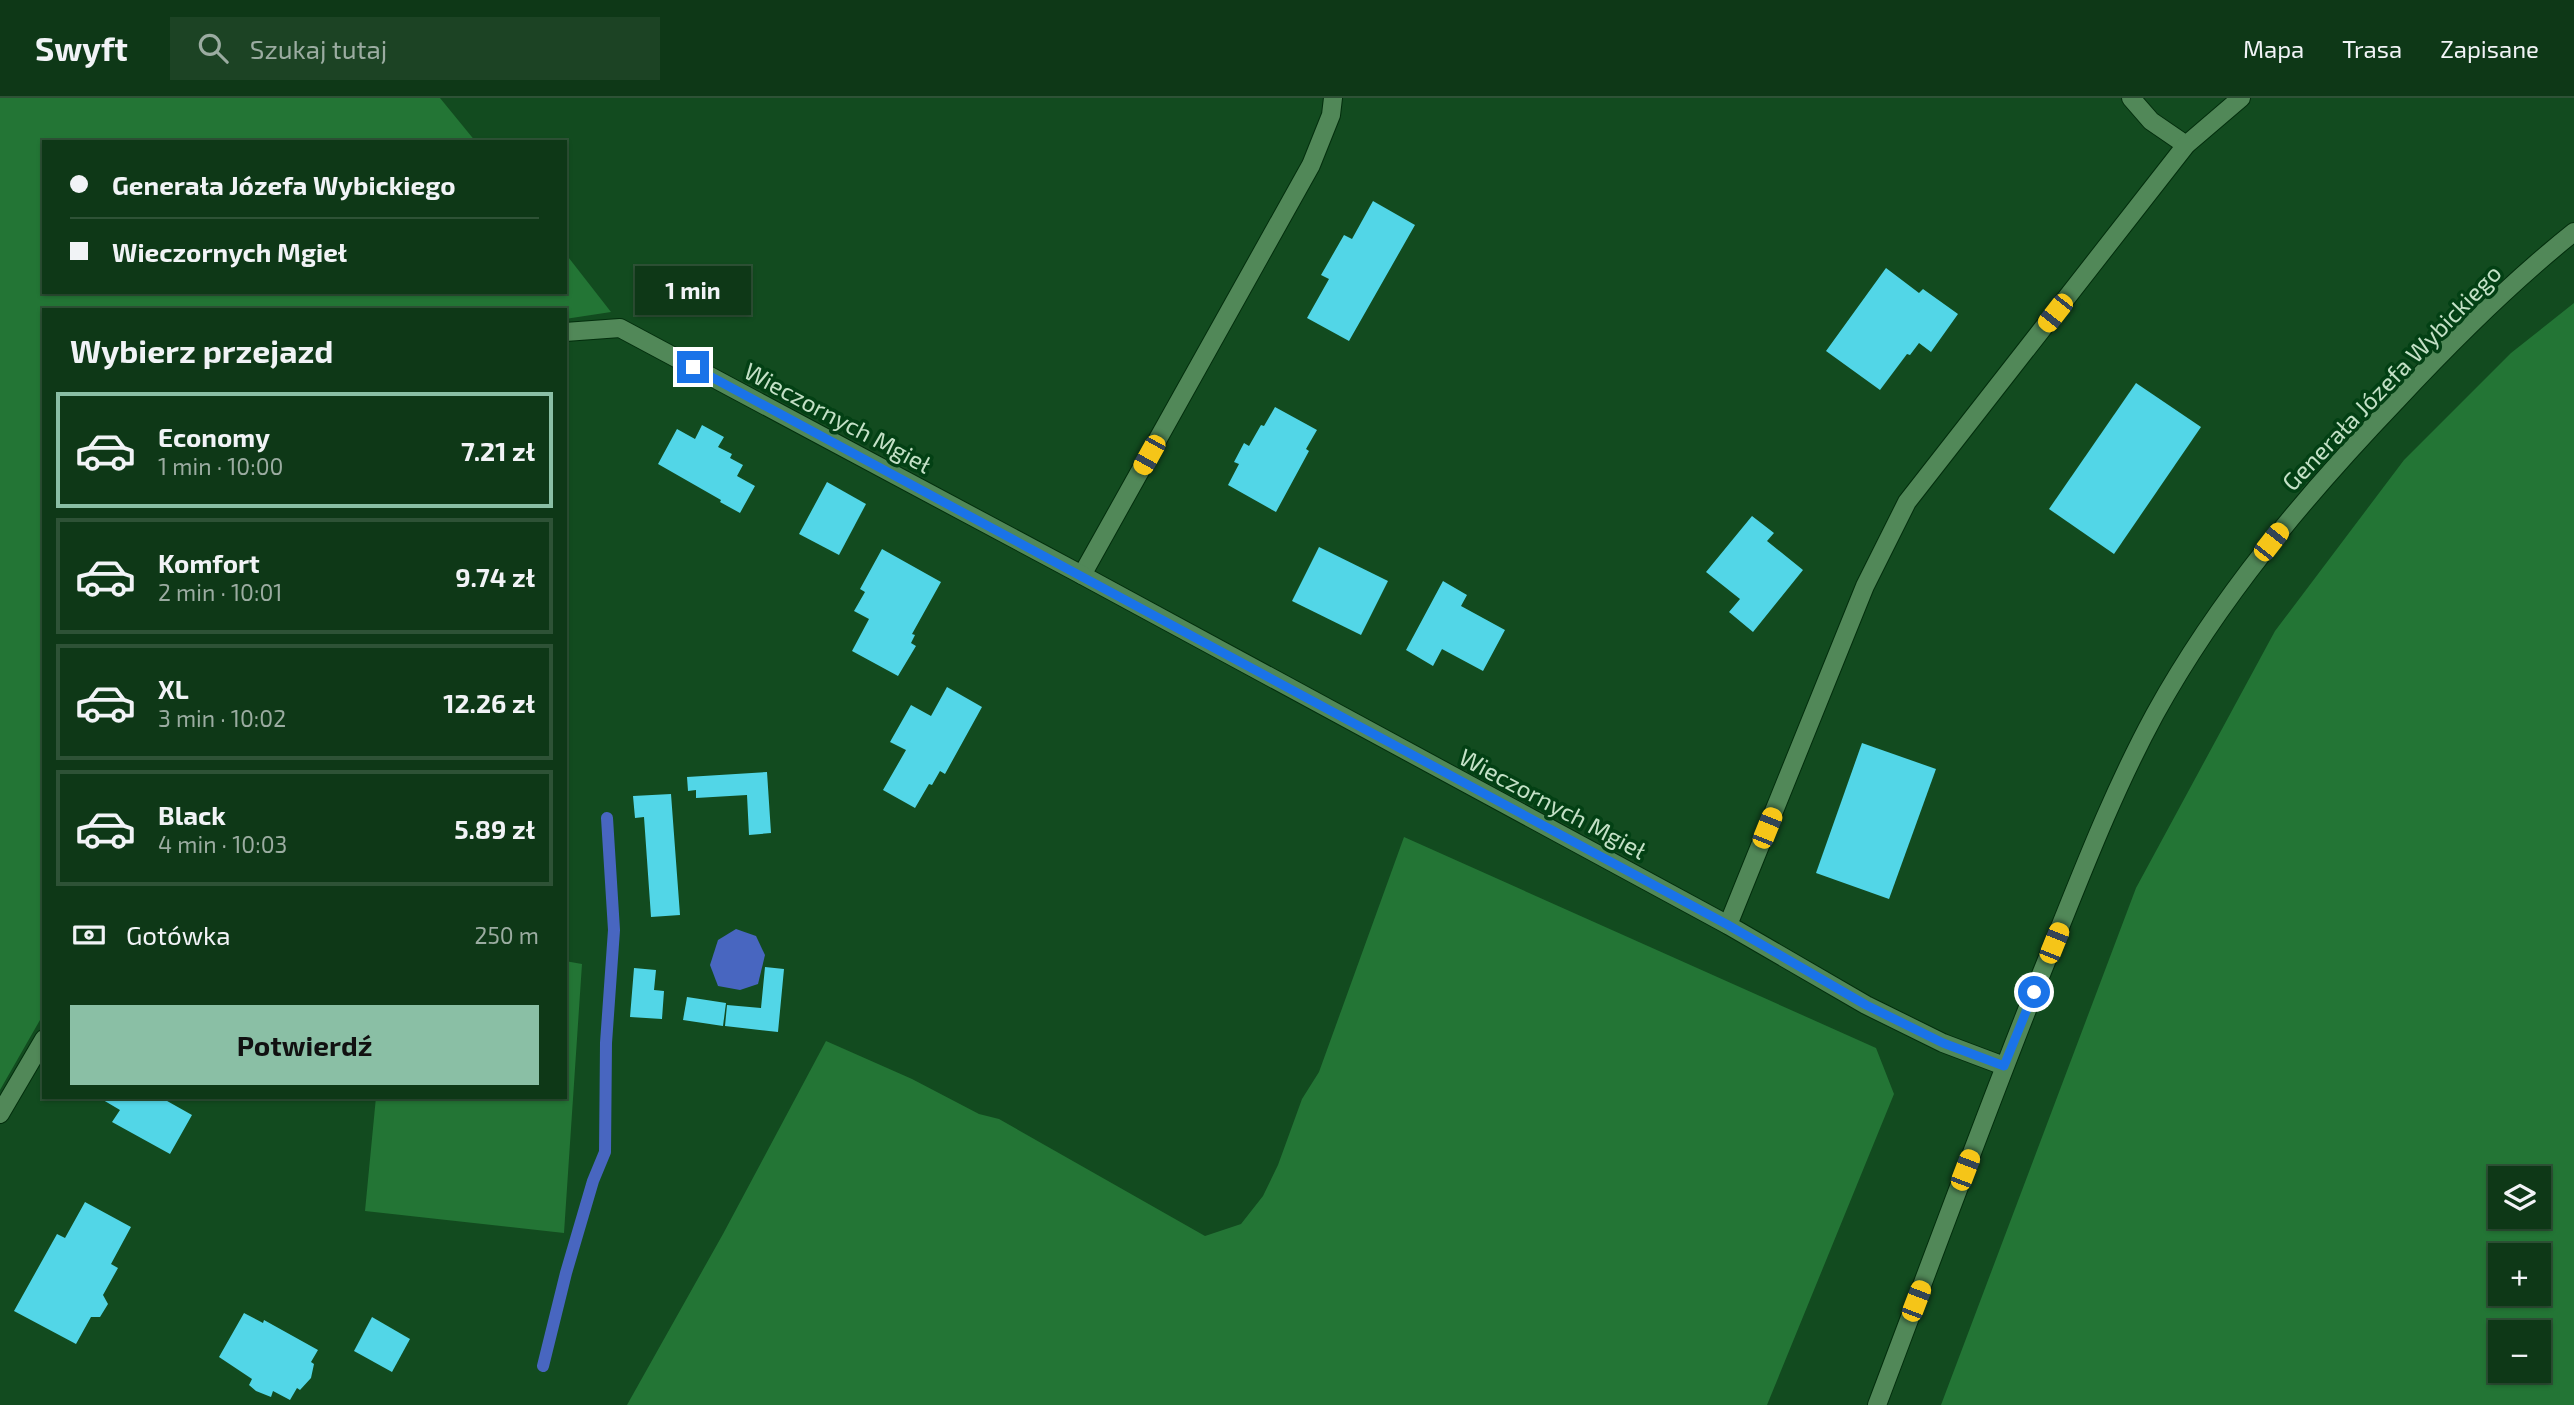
<!DOCTYPE html>
<html lang="pl">
<head>
<meta charset="utf-8">
<style>
  body { margin:0; font-family:"Exo 2",sans-serif; background:#1c4324; color:#f1f3f6; height:100vh; display:flex; flex-direction:column; font-size:26px; white-space:nowrap }
  * { box-sizing:border-box; margin:0 }
  p { font-size:23px; color:#9baca1 }
  .icon { flex:none; width:38px; height:38px; fill:none; stroke:currentColor; stroke-width:2; stroke-linecap:round; stroke-linejoin:round }
  .map { position:relative; flex:1; overflow:hidden }
  .details { position:absolute; left:42px; top:210px; width:525px; height:791px; display:flex; flex-direction:column; background:#0e3817; border-radius:0px; box-shadow:0 2px 5px #0004,0 0 0 2px #2e5236 }
  .details>* { flex:none }
  .banner { position:absolute; left:42px; top:42px; width:525px; height:154px; border-radius:0px; box-shadow:0 2px 5px #0004,0 0 0 2px #2e5236; display:grid; align-content:center; height:154px; padding:0 28px; background:#0e3817 }
  .controls { position:absolute; left:2488px; top:1068px; display:grid; gap:14px }
  .controls a { display:grid; place-items:center; width:63px; height:63px; border-radius:0px; background:#0e3817; box-shadow:0 2px 5px #0004,0 0 0 2px #2e5236; font-size:35px }
  .end { position:absolute; width:32px; height:32px; margin:-16px; border:9px solid #1a73e8; background:#fff; box-shadow:0 0 0 4px #fff }
  .from { border-radius:50% }
  .bubble { position:absolute; height:49px; border-radius:0px; background:#0e3817; box-shadow:0 2px 5px #0004,0 0 0 2px #2e5236; font-size:23px; font-weight:700; line-height:49px; text-align:center }
  .car { position:absolute; width:21px; height:42px; margin:-21px -10px; border-radius:9px; box-shadow:0 0 5px 2px #0007; background:linear-gradient(#f5c518 24%,#345 0 40%,#f5c518 0 76%,#345 0 86%,#f5c518 0) }
  .banner b { display:flex; align-items:center; gap:24px; height:66px; font-size:26px }
  .banner b+b { border-top:2px solid #2e5236 }
  .banner i { width:18px; height:18px; background:#f1f3f6 }
  ul { padding:0; list-style:none }
  li { display:flex; align-items:center; gap:21px; height:116px; margin:0 14px 10px; padding:0 14px; border:4px solid #2e5236; border-radius:0px }
  li div { flex:1 }
  li b { display:block; font-size:26px }
  li em { font-style:normal; font-weight:700 }
  li.on { border-color:#8abfa5 }
  li>.icon { width:63px; height:63px; stroke-width:1.5 }
  h2 { padding:0 28px; font-size:32px; line-height:84px }
  .pay { display:flex; align-items:center; gap:18px; height:77px; padding:0 28px; font-size:26px }
  .pay p { margin-inline-start:auto }
  .action { display:flex; gap:14px; margin-top:auto; padding:14px 28px }
  .action a { flex:1; height:80px; border-radius:0px; background:#8abfa5; color:#111; font-size:28px; font-weight:700; line-height:80px; text-align:center }
  header { display:flex; align-items:center; gap:42px; box-sizing:border-box; height:98px; padding:0 35px; background:#0e3817; border-bottom:2px solid #2e5236 }
  header strong { font-size:33px }
  nav { display:flex; gap:38px; margin-inline-start:auto; font-size:24px }
  .search { width:490px; height:63px; background:#1c4324; display:flex; align-items:center; gap:18px; box-sizing:border-box; padding:0 24px; border-radius:0px; color:#9baca1; font-size:26px }
  .map>svg:first-child { display:block }
</style>
</head>
<body>
<header>
<strong>Swyft</strong>
<div class="search"><svg class="icon" aria-label="search" viewBox="0 0 24 24"><circle cx="10" cy="10" r="6"/><path d="M15 15l6 6"/></svg>Szukaj tutaj</div>
<nav><a>Mapa</a><a>Trasa</a><a>Zapisane</a></nav>
</header>
<div class="map">
<svg width="2574" height="1307" viewBox="0 0 2574 1307">
  <rect width="100%" height="100%" fill="#124b1f"/>
  <g fill="#237535" fill-rule="evenodd">
    <path d="M 0,0 L 440,0 L 476,44 L 44,44 L 44,194 L 565,194 L 565,155 L 611,214 L 565,221 L 565,212 L 44,212 L 44,915 L 0,992 Z"/>
    <path d="M 2574,205 L 2574,1307 L 1941,1307 L 2136,790 L 2275,533 L 2404,362 L 2511,255 ZM 2501,1080 L 2539,1080 L 2539,1118 L 2501,1118 ZM 2501,1157 L 2539,1157 L 2539,1195 L 2501,1195 ZM 2501,1234 L 2539,1234 L 2539,1272 L 2501,1272 Z"/>
    <path d="M 1404,739 L 1876,950 L 1894,996 L 1767,1307 L 627,1307 L 723,1136 L 826,943 L 912,981 L 979,1016 L 999,1021 L 1205,1138 L 1241,1126 L 1263,1098 L 1278,1067 L 1302,1001 L 1319,974 Z"/>
    <path d="M 565,863 L 582,866 L 564,1135 L 365,1113 L 376,999 L 565,999 Z"/>
  </g>
  <path fill="#4866c0" d="M 736,831 L 756,838 L 765,857 L 758,886 L 740,892 L 718,888 L 710,867 L 718,842 Z"/>
  <g fill="none" stroke-linecap="round" stroke-linejoin="round">
    <path stroke="#4866c0" stroke-width="12" d="M 543,1268 L 566,1175 L 593,1083 L 605,1054 L 606,945 L 614,832 L 607,720"/>
  </g>
  <g fill="#52d6e7">
    <path d="M 1373,103 L 1415,127 L 1349,243 L 1307,220 L 1329,181 L 1321,177 L 1344,137 L 1352,141 Z"/>
    <path d="M 1886,170 L 1919,195 L 1923,191 L 1958,216 L 1931,254 L 1919,245 L 1910,257 L 1907,256 L 1880,292 L 1826,253 Z"/>
    <path d="M 2136,285 L 2201,329 L 2114,456 L 2049,411 Z"/>
    <path d="M 1275,309 L 1317,332 L 1306,351 L 1309,353 L 1276,414 L 1228,387 L 1239,366 L 1234,364 L 1244,345 L 1249,348 L 1261,327 L 1264,328 Z"/>
    <path d="M 702,327 L 724,339 L 718,349 L 732,356 L 730,360 L 743,367 L 737,378 L 755,388 L 740,415 L 720,404 L 721,402 L 658,366 L 677,331 L 695,341 Z"/>
    <path d="M 827,384 L 866,406 L 839,457 L 799,436 Z"/>
    <path d="M 1752,418 L 1774,435 L 1767,443 L 1803,472 L 1753,534 L 1729,514 L 1740,501 L 1706,474 Z"/>
    <path d="M 1319,449 L 1388,483 L 1361,537 L 1292,503 Z"/>
    <path d="M 882,451 L 941,484 L 912,536 L 915,537 L 911,545 L 916,548 L 898,578 L 852,553 L 869,521 L 854,513 L 865,494 L 860,491 Z"/>
    <path d="M 1443,483 L 1467,497 L 1461,508 L 1505,532 L 1483,573 L 1442,551 L 1433,568 L 1406,552 Z"/>
    <path d="M 947,589 L 982,609 L 945,676 L 940,673 L 932,687 L 929,686 L 915,710 L 883,692 L 906,652 L 890,644 L 911,607 L 931,618 Z"/>
    <path d="M 1862,645 L 1936,671 L 1889,801 L 1816,775 Z"/>
    <path d="M 767,674 L 771,735 L 749,737 L 747,697 L 696,700 L 696,692 L 688,693 L 687,679 Z"/>
    <path d="M 671,696 L 680,817 L 651,819 L 644,719 L 635,720 L 633,698 Z"/>
    <path d="M 765,869 L 784,871 L 778,934 L 725,928 L 727,907 L 761,910 Z"/>
    <path d="M 634,870 L 656,872 L 654,892 L 664,893 L 662,921 L 630,919 Z"/>
    <path d="M 687,899 L 726,905 L 723,928 L 683,922 Z"/>
    <path d="M 98,999 L 160,999 L 192,1017 L 170,1056 L 112,1024 L 120,1012 Z"/>
    <path d="M 85,1104 L 131,1129 L 111,1166 L 118,1170 L 103,1197 L 108,1206 L 100,1219 L 91,1219 L 76,1246 L 14,1213 L 57,1136 L 65,1140 Z"/>
    <path d="M 244,1215 L 263,1225 L 264,1222 L 318,1252 L 311,1264 L 314,1266 L 311,1280 L 300,1292 L 297,1290 L 290,1302 L 273,1293 L 271,1299 L 256,1293 L 249,1287 L 252,1281 L 219,1259 Z"/>
    <path d="M 372,1219 L 410,1241 L 392,1274 L 354,1253 Z"/>
  </g>
  <g fill="none" stroke-linecap="round" stroke-linejoin="round">
    <g stroke="#032e0d" stroke-width="20">
      <g id="minor">
        <path d="M 1333,0 L 1331,17 L 1311,67 L 1082,477 L 1728,827 L 1866,907 L 1943,945 L 2004,968"/>
        <path d="M 2131,0 L 2151,23 L 2186,47"/>
        <path d="M 565,234 L 620,230 L 1082,477"/>
        <path d="M 1728,827 L 1865,488 L 1907,404 L 2186,47 L 2241,0"/>
        <path d="M 0,1016 L 44,941"/>
      </g>
    </g>
    <g stroke="#032e0d" stroke-width="20">
      <path id="secondary" d="M 1877,1307 C 1933,1159 1987,1011 2046,864 C 2080,780 2112,695 2155,616 C 2219,500 2306,397 2397,302 C 2453,242 2510,185 2574,134"/>
    </g>
    <use href="#minor" stroke="#518858" stroke-width="18"/>
    <use href="#secondary" stroke="#518858" stroke-width="18"/>
  </g>
  <g fill="none" stroke-linecap="round" stroke-linejoin="round">
    <path stroke="#1a73e8" stroke-width="9" d="M 693,269 L 1728,827 L 1866,907 L 1943,945 L 2004,968 L 2034,894"/>
  </g>
  <g text-anchor="middle" dominant-baseline="central" stroke-width="7" stroke-linejoin="round" paint-order="stroke">
    <g font-size="24" fill="#c4e1c7" stroke="#034014">
      <text transform="translate(2391 279) rotate(-46)">Generała Józefa Wybickiego</text>
      <text transform="translate(838 319) rotate(28)">Wieczornych Mgieł</text>
      <text transform="translate(1553 705) rotate(28)">Wieczornych Mgieł</text>
    </g>
  </g>
</svg>
<div class="controls">
<a><svg class="icon" aria-label="layers" viewBox="0 0 24 24"><path d="M12 4l9 5-9 5-9-5zM3 14l9 5 9-5"/></svg></a>
<a>+</a>
<a>−</a>
</div>
<i class="end from" style="left:2034px;top:894px"></i>
<i class="end" style="left:693px;top:269px"></i>
<div class="bubble" style="left:635px;top:168px;width:116px">1 min</div>
<i class="car" style="left:2055px;top:215px;rotate:218deg"></i>
<i class="car" style="left:1149px;top:357px;rotate:209deg"></i>
<i class="car" style="left:2271px;top:444px;rotate:38deg"></i>
<i class="car" style="left:1767px;top:730px;rotate:22deg"></i>
<i class="car" style="left:2054px;top:845px;rotate:22deg"></i>
<i class="car" style="left:1965px;top:1072px;rotate:21deg"></i>
<i class="car" style="left:1916px;top:1203px;rotate:21deg"></i>
<div class="banner">
<b><i class="from"></i>Generała Józefa Wybickiego</b>
<b><i></i>Wieczornych Mgieł</b>
</div>
<section class="details">
<h2>Wybierz przejazd</h2>
<ul>
<li class="on"><svg class="icon" aria-label="car" viewBox="0 0 24 24"><path d="M5 17H2v-5l4-1 3-4h7l3 4 3 1v5h-3M9 17h6M6 11h13"/><circle cx="7" cy="17" r="2"/><circle cx="17" cy="17" r="2"/></svg><div><b>Economy</b><p>1 min · 10:00</p></div><em>7.21 zł</em></li>
<li><svg class="icon" aria-label="car" viewBox="0 0 24 24"><path d="M5 17H2v-5l4-1 3-4h7l3 4 3 1v5h-3M9 17h6M6 11h13"/><circle cx="7" cy="17" r="2"/><circle cx="17" cy="17" r="2"/></svg><div><b>Komfort</b><p>2 min · 10:01</p></div><em>9.74 zł</em></li>
<li><svg class="icon" aria-label="car" viewBox="0 0 24 24"><path d="M5 17H2v-5l4-1 3-4h7l3 4 3 1v5h-3M9 17h6M6 11h13"/><circle cx="7" cy="17" r="2"/><circle cx="17" cy="17" r="2"/></svg><div><b>XL</b><p>3 min · 10:02</p></div><em>12.26 zł</em></li>
<li><svg class="icon" aria-label="car" viewBox="0 0 24 24"><path d="M5 17H2v-5l4-1 3-4h7l3 4 3 1v5h-3M9 17h6M6 11h13"/><circle cx="7" cy="17" r="2"/><circle cx="17" cy="17" r="2"/></svg><div><b>Black</b><p>4 min · 10:03</p></div><em>5.89 zł</em></li>
</ul>
<div class="pay"><svg class="icon" aria-label="cash" viewBox="0 0 24 24"><path d="M3 7h18v10H3z"/><circle cx="12" cy="12" r="2"/></svg>Gotówka<p>250 m</p></div>
<div class="action"><a>Potwierdź</a></div>
</section>
</div>
</body>
</html>
